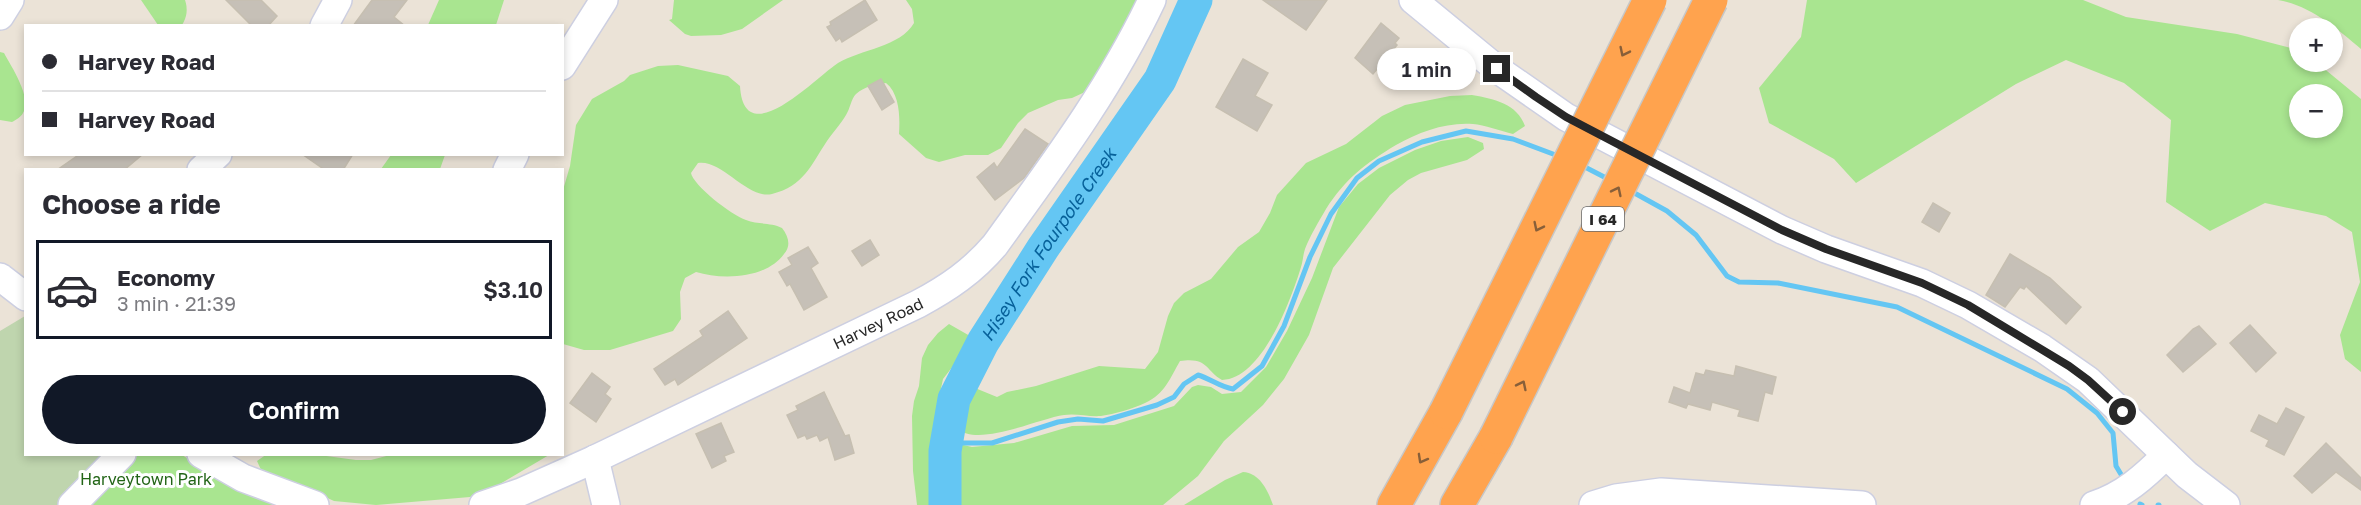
<!DOCTYPE html>
<html lang="en">
<head>
<meta charset="utf-8">
<style>
  body { margin:0; font-family:"Golos Text",sans-serif; background:#f7f7f7; color:#2b2b33; height:100vh; display:flex; flex-direction:column; font-size:22px; white-space:nowrap }
  * { box-sizing:border-box; margin:0 }
  p { font-size:20px; color:#7c7c81 }
  .icon { flex:none; width:33px; height:33px; fill:none; stroke:currentColor; stroke-width:2; stroke-linecap:round; stroke-linejoin:round }
  .map { position:relative; flex:1; overflow:hidden }
  .panel { position:absolute; left:24px; top:168px; width:540px; height:288px; display:flex; flex-direction:column; background:#fff; border-radius:0px; box-shadow:0 3px 9px #0003 }
  .panel>* { flex:none }
  .banner { position:absolute; left:24px; top:24px; width:540px; height:132px; border-radius:0px; box-shadow:0 3px 9px #0003; display:grid; align-content:center; height:132px; padding:0 18px; background:#fff }
  .controls { position:absolute; left:2289px; top:18px; display:grid; gap:12px }
  .controls a { display:grid; place-items:center; width:54px; height:54px; border-radius:50%; background:#fff; box-shadow:0 3px 9px #0003; font-size:30px }
  .end { position:absolute; width:27px; height:27px; margin:-14px; border:8px solid #272727; background:#fff; box-shadow:0 0 0 3px #fff }
  .from { border-radius:50% }
  .bubble { position:absolute; height:42px; border-radius:21px; background:#fff; box-shadow:0 3px 9px #0003; font-size:20px; font-weight:600; line-height:42px; text-align:center }
  .banner b { display:flex; align-items:center; gap:21px; height:57px; font-size:22px }
  .banner b+b { border-top:2px solid #e1e1e2 }
  .banner i { width:15px; height:15px; background:#2b2b33 }
  ul { padding:0; list-style:none }
  li { display:flex; align-items:center; gap:18px; height:99px; margin:0 12px 9px; padding:0 6px; border:3px solid #e1e1e2; border-radius:0px }
  li div { flex:1 }
  li b { display:block; font-size:22px }
  li em { font-style:normal; font-weight:600 }
  li.current { border-color:#111827 }
  li>.icon { width:54px; height:54px; stroke-width:1.5 }
  h2 { padding:0 18px; font-size:27px; line-height:72px }
  .button { display:flex; gap:12px; margin-top:auto; padding:12px 18px }
  .button a { flex:1; height:69px; border-radius:36px; background:#111827; color:#fff; font-size:24px; font-weight:600; line-height:69px; text-align:center }
  .map>svg:first-child { display:block }
</style>
</head>
<body>
<div class="map">
<svg width="2361" height="505" viewBox="0 0 2361 505">
  <rect width="100%" height="100%" fill="#ebe3d7"/>
  <g fill="#a9e590" fill-rule="evenodd">
    <path d="M 141,0 L 185,0 C 188,9 187,17 182,25 L 158,25 Z"/>
    <path d="M 439,0 L 504,0 L 496,25 L 428,25 Z"/>
    <path d="M 674,0 L 783,0 L 742,29 L 721,35 L 691,36 L 685,34 L 669,20 L 672,19 Z"/>
    <path d="M 906,0 L 1138,0 L 1094,81 L 1085,92 L 1072,98 L 1058,100 L 1028,113 L 1018,123 L 1001,148 L 988,155 L 965,155 L 939,162 L 926,158 L 899,134 C 900,118 900,94 886,83 C 875,85 865,86 856,94 C 851,99 850,109 846,115 C 841,124 833,132 827,141 C 811,165 804,186 772,194 C 748,200 722,159 698,163 L 691,173 C 693,185 731,215 746,220 C 758,225 771,222 782,228 C 789,237 791,246 784,254 C 766,279 722,280 696,272 L 685,278 L 680,292 L 681,319 L 673,331 L 610,350 L 584,350 L 563,344 L 563,190 L 570,166 L 576,125 L 592,99 L 624,81 L 630,75 L 658,66 L 678,65 L 728,76 L 740,86 C 744,154 815,78 838,63 C 862,49 900,47 914,23 L 912,9 Z"/>
    <path d="M 1807,0 L 2083,0 L 2126,17 L 2237,34 L 2299,50 L 2300,62 L 2316,62 L 2361,99 L 2361,372 L 2345,359 L 2340,335 L 2360,282 L 2352,232 L 2326,216 L 2265,203 L 2210,231 L 2166,202 L 2171,120 L 2124,83 L 2066,60 L 2016,84 L 1856,183 L 1834,159 L 1769,123 L 1759,88 L 1801,37 ZM 2300,94 L 2332,94 L 2332,128 L 2300,128 Z"/>
    <path d="M 2278,0 L 2361,0 L 2361,49 C 2336,28 2311,6 2278,0 Z"/>
    <path d="M 0,52 L 4,53 C 11,66 33,99 23,113 C 21,117 16,120 12,122 L 0,120 Z"/>
    <path d="M 1472,95 C 1495,99 1517,104 1525,126 L 1513,134 C 1501,131 1484,125 1473,124 C 1446,122 1419,132 1396,145 C 1366,163 1345,179 1326,209 C 1319,221 1310,236 1305,249 C 1303,255 1303,261 1301,267 C 1291,300 1262,379 1222,380 C 1205,370 1208,357 1180,361 C 1170,378 1165,394 1145,403 C 1132,409 1115,414 1101,416 C 1088,417 1076,413 1064,415 C 1037,419 980,447 957,429 C 956,412 959,396 975,388 L 997,397 L 1007,392 L 1036,386 L 1099,366 L 1145,369 L 1158,352 L 1168,316 L 1174,303 L 1184,293 L 1211,279 L 1238,247 L 1259,232 L 1270,213 L 1277,195 L 1306,163 L 1346,144 L 1382,116 L 1405,105 L 1450,96 Z"/>
    <path d="M 1468,137 L 1483,143 L 1484,149 L 1467,160 L 1421,173 L 1408,180 L 1390,195 L 1333,268 L 1309,335 L 1284,379 L 1263,405 L 1224,441 L 1198,476 L 1163,505 L 948,505 C 940,486 951,462 959,444 L 972,447 L 1014,443 L 1072,426 L 1114,425 L 1174,406 L 1192,387 L 1198,385 L 1211,387 L 1222,394 L 1241,392 L 1266,367 L 1287,331 L 1312,278 L 1339,207 L 1358,184 L 1379,168 L 1415,150 L 1441,141 Z"/>
    <path d="M 391,155 L 391,154 L 445,155 L 440,169 L 381,169 Z"/>
    <path d="M 949,324 L 970,336 L 963,353 L 943,379 L 934,421 L 933,505 L 917,505 L 913,471 L 912,416 L 914,401 L 919,386 L 922,358 L 928,345 L 938,333 Z"/>
    <path d="M 138,454 L 182,455 L 221,479 L 285,505 L 83,505 L 129,460 Z"/>
    <path d="M 267,454 L 319,455 L 356,460 L 371,460 L 394,454 L 549,455 L 495,487 L 470,497 L 376,505 L 334,501 L 310,490 L 262,472 L 257,461 Z"/>
    <path d="M 1243,472 C 1260,473 1268,491 1273,505 L 1184,505 L 1225,480 Z"/>
  </g>
  <path fill="#bfd5ae" d="M 25,316 L 26,454 L 112,455 L 61,505 L 0,505 L 0,331 Z"/>
  <g fill="none" stroke-linecap="round" stroke-linejoin="round">
    <g stroke="#64c6f3" stroke-width="5">
      <path d="M 1581,165 L 1610,180"/>
      <path d="M 1629,190 L 1667,211 L 1696,235 L 1727,276 L 1739,282 L 1778,283 L 1897,307 L 2067,389 L 2097,413 L 2113,433 L 2116,466 L 2122,476"/>
      <path d="M 947,443 L 992,443 L 1058,422 L 1078,419 L 1103,421 L 1157,405 L 1174,397 L 1184,384 L 1198,375 C 1211,379 1220,387 1233,389 L 1262,366 L 1284,326 L 1310,257 L 1331,214 L 1357,178 L 1379,161 L 1422,142 L 1466,131 L 1513,139 L 1561,157"/>
      <path d="M 2140,504 L 2142,505"/>
      <path d="M 2158,505 L 2159,505"/>
    </g>
    <path stroke="#64c6f3" stroke-width="33" id="s1" d="M 945,505 L 945,451 L 954,399 L 983,342 L 1043,248 L 1160,80 L 1196,0"/>
  </g>
  <g fill="#c6c0b7" stroke="#c6bfb1" stroke-width="1.5">
    <path d="M 226,0 L 261,0 L 277,16 L 268,26 L 252,26 Z"/>
    <path d="M 372,0 L 407,0 L 394,17 L 405,26 L 353,26 Z"/>
    <path d="M 865,0 L 877,20 L 842,42 L 840,38 L 836,41 L 827,27 L 831,25 L 830,22 Z"/>
    <path d="M 1263,0 L 1327,0 L 1306,30 Z"/>
    <path d="M 1381,23 L 1399,38 L 1395,43 L 1397,45 L 1373,74 L 1355,58 Z"/>
    <path d="M 1243,59 L 1268,73 L 1255,96 L 1272,105 L 1257,131 L 1216,107 Z"/>
    <path d="M 881,79 L 894,102 L 882,110 L 868,86 Z"/>
    <path d="M 1025,129 L 1048,144 L 1024,178 L 995,200 L 977,177 L 994,163 L 997,168 Z"/>
    <path d="M 80,154 L 143,154 L 124,170 L 57,170 Z"/>
    <path d="M 302,154 L 353,154 L 343,170 L 325,170 Z"/>
    <path d="M 1933,203 L 1950,213 L 1939,232 L 1922,222 Z"/>
    <path d="M 870,240 L 879,255 L 862,266 L 852,251 Z"/>
    <path d="M 808,247 L 818,263 L 811,268 L 827,297 L 804,310 L 790,284 L 787,286 L 779,272 L 792,265 L 788,258 Z"/>
    <path d="M 2010,254 L 2050,278 L 2081,307 L 2066,324 L 2026,286 L 2024,289 L 2020,287 L 2005,307 L 1986,295 Z"/>
    <path d="M 728,311 L 747,338 L 678,385 L 675,379 L 665,385 L 654,369 L 703,336 L 700,331 Z"/>
    <path d="M 2250,325 L 2276,353 L 2256,372 L 2230,343 Z"/>
    <path d="M 2199,326 L 2216,344 L 2183,372 L 2167,355 L 2193,329 Z"/>
    <path d="M 1736,366 L 1776,377 L 1772,394 L 1765,392 L 1758,421 L 1738,416 L 1740,410 L 1712,402 L 1710,410 L 1688,404 L 1686,408 L 1669,402 L 1674,387 L 1690,393 L 1696,373 L 1704,375 L 1706,370 L 1734,376 Z"/>
    <path d="M 592,373 L 610,387 L 605,394 L 611,399 L 596,422 L 570,403 Z"/>
    <path d="M 824,392 L 845,436 L 849,435 L 854,453 L 835,460 L 828,437 L 820,441 L 817,435 L 807,439 L 805,435 L 798,438 L 787,415 L 798,410 L 796,406 Z"/>
    <path d="M 2286,408 L 2304,417 L 2284,455 L 2266,446 L 2269,440 L 2251,431 L 2259,415 L 2277,424 Z"/>
    <path d="M 721,423 L 734,452 L 724,456 L 726,461 L 712,468 L 696,434 Z"/>
    <path d="M 2326,443 L 2361,478 L 2361,490 L 2336,472 L 2312,493 L 2294,476 Z"/>
  </g>
  <g fill="none" stroke-linecap="round" stroke-linejoin="round">
    <g stroke="#cdcfe1" stroke-width="30">
      <g id="minor">
        <path d="M 1413,0 L 1497,69 L 1566,117 L 1782,230 L 1826,249 L 1922,283 L 1968,305 L 2042,348 L 2088,380 L 2187,475 L 2226,505"/>
        <path d="M 0,16 L 10,0"/>
        <path d="M 324,26 L 338,0"/>
        <path d="M 562,66 L 604,0"/>
        <path d="M 201,170 L 218,154"/>
        <path d="M 507,170 L 515,154"/>
        <path d="M 0,277 L 26,297"/>
        <path d="M 201,454 L 243,478 L 315,505"/>
        <path d="M 595,459 L 606,505"/>
        <path d="M 72,505 L 122,454"/>
        <path id="s2" d="M 483,505 L 521,492 L 595,459 L 918,304 C 948,288 973,271 995,245 C 1052,166 1110,89 1152,0"/>
        <path d="M 1593,505 L 1616,498 L 1661,492 L 1862,505"/>
        <path d="M 2094,505 C 2124,495 2144,477 2166,455"/>
      </g>
    </g>
    <g stroke="#c7c7c7" stroke-width="36">
      <g id="highway">
        <path d="M 1394,505 L 1446,412"/>
        <path d="M 1457,505 L 1496,437"/>
      </g>
    </g>
    <use href="#minor" stroke="#fff" stroke-width="27"/>
    <use href="#highway" stroke="#ffa34e" stroke-width="33"/>
    <g stroke="#c7c7c7" stroke-width="36" stroke-linecap="butt">
      <g id="highway-bridge">
        <path d="M 1446,412 L 1650,0"/>
        <path d="M 1496,437 L 1711,0"/>
      </g>
    </g>
    <use href="#highway-bridge" stroke="#ffa34e" stroke-width="33"/>
  </g>
  <defs><path id="oneway-chevron" d="M-2-3.5L2.5 0L-2 3.5" fill="none" stroke-width="1.6" stroke-linecap="round" stroke-linejoin="round" transform="scale(1.5)"/></defs>
  <g stroke="#885f39">
    <use href="#oneway-chevron" transform="translate(1624 52) rotate(116)"/>
    <use href="#oneway-chevron" transform="translate(1617 191) rotate(-64)"/>
    <use href="#oneway-chevron" transform="translate(1538 227) rotate(116)"/>
    <use href="#oneway-chevron" transform="translate(1522 385) rotate(-64)"/>
    <use href="#oneway-chevron" transform="translate(1422 459) rotate(119)"/>
  </g>
  <g fill="none" stroke-linecap="round" stroke-linejoin="round">
    <path stroke="#272727" stroke-width="8" d="M 1497,69 L 1536,97 L 1566,117 L 1782,230 L 1826,249 L 1922,283 L 1968,305 L 2069,366 L 2088,380 L 2123,412"/>
  </g>
  <g text-anchor="middle" dominant-baseline="central" stroke-width="6" stroke-linejoin="round" paint-order="stroke">
    <rect fill="#fff" stroke="#686868" stroke-width="1.5" x="1582" y="207" width="42" height="24" rx="4.5"/>
    <g font-size="15" font-weight="bold" fill="#272727">
      <text x="1603" y="219">I 64</text>
    </g>
    <g font-size="16" fill="#272727" stroke="#fff">
      <text stroke="none"><textPath href="#s2" startOffset="435">Harvey Road</textPath></text>
    </g>
    <g font-size="16" fill="#226516" stroke="#fff">
      <text x="146" y="479">Harveytown Park</text>
    </g>
    <g font-size="18" font-style="italic" fill="#07619a" stroke="#fff">
      <text stroke="none"><textPath href="#s1" startOffset="288">Hisey Fork Fourpole Creek</textPath></text>
    </g>
  </g>
</svg>
<div class="controls">
<a>+</a>
<a>−</a>
</div>
<i class="end from" style="left:2123px;top:412px"></i>
<i class="end" style="left:1497px;top:69px"></i>
<div class="bubble" style="left:1377px;top:48px;width:99px">1 min</div>
<div class="banner">
<b><i class="from"></i>Harvey Road</b>
<b><i></i>Harvey Road</b>
</div>
<section class="panel">
<h2>Choose a ride</h2>
<ul>
<li class="current"><svg class="icon" aria-label="car" viewBox="0 0 24 24"><path d="M5 17H2v-5l4-1 3-4h7l3 4 3 1v5h-3M9 17h6M6 11h13"/><circle cx="7" cy="17" r="2"/><circle cx="17" cy="17" r="2"/></svg><div><b>Economy</b><p>3 min · 21:39</p></div><em>$3.10</em></li>
</ul>
<div class="button"><a>Confirm</a></div>
</section>
</div>
</body>
</html>
